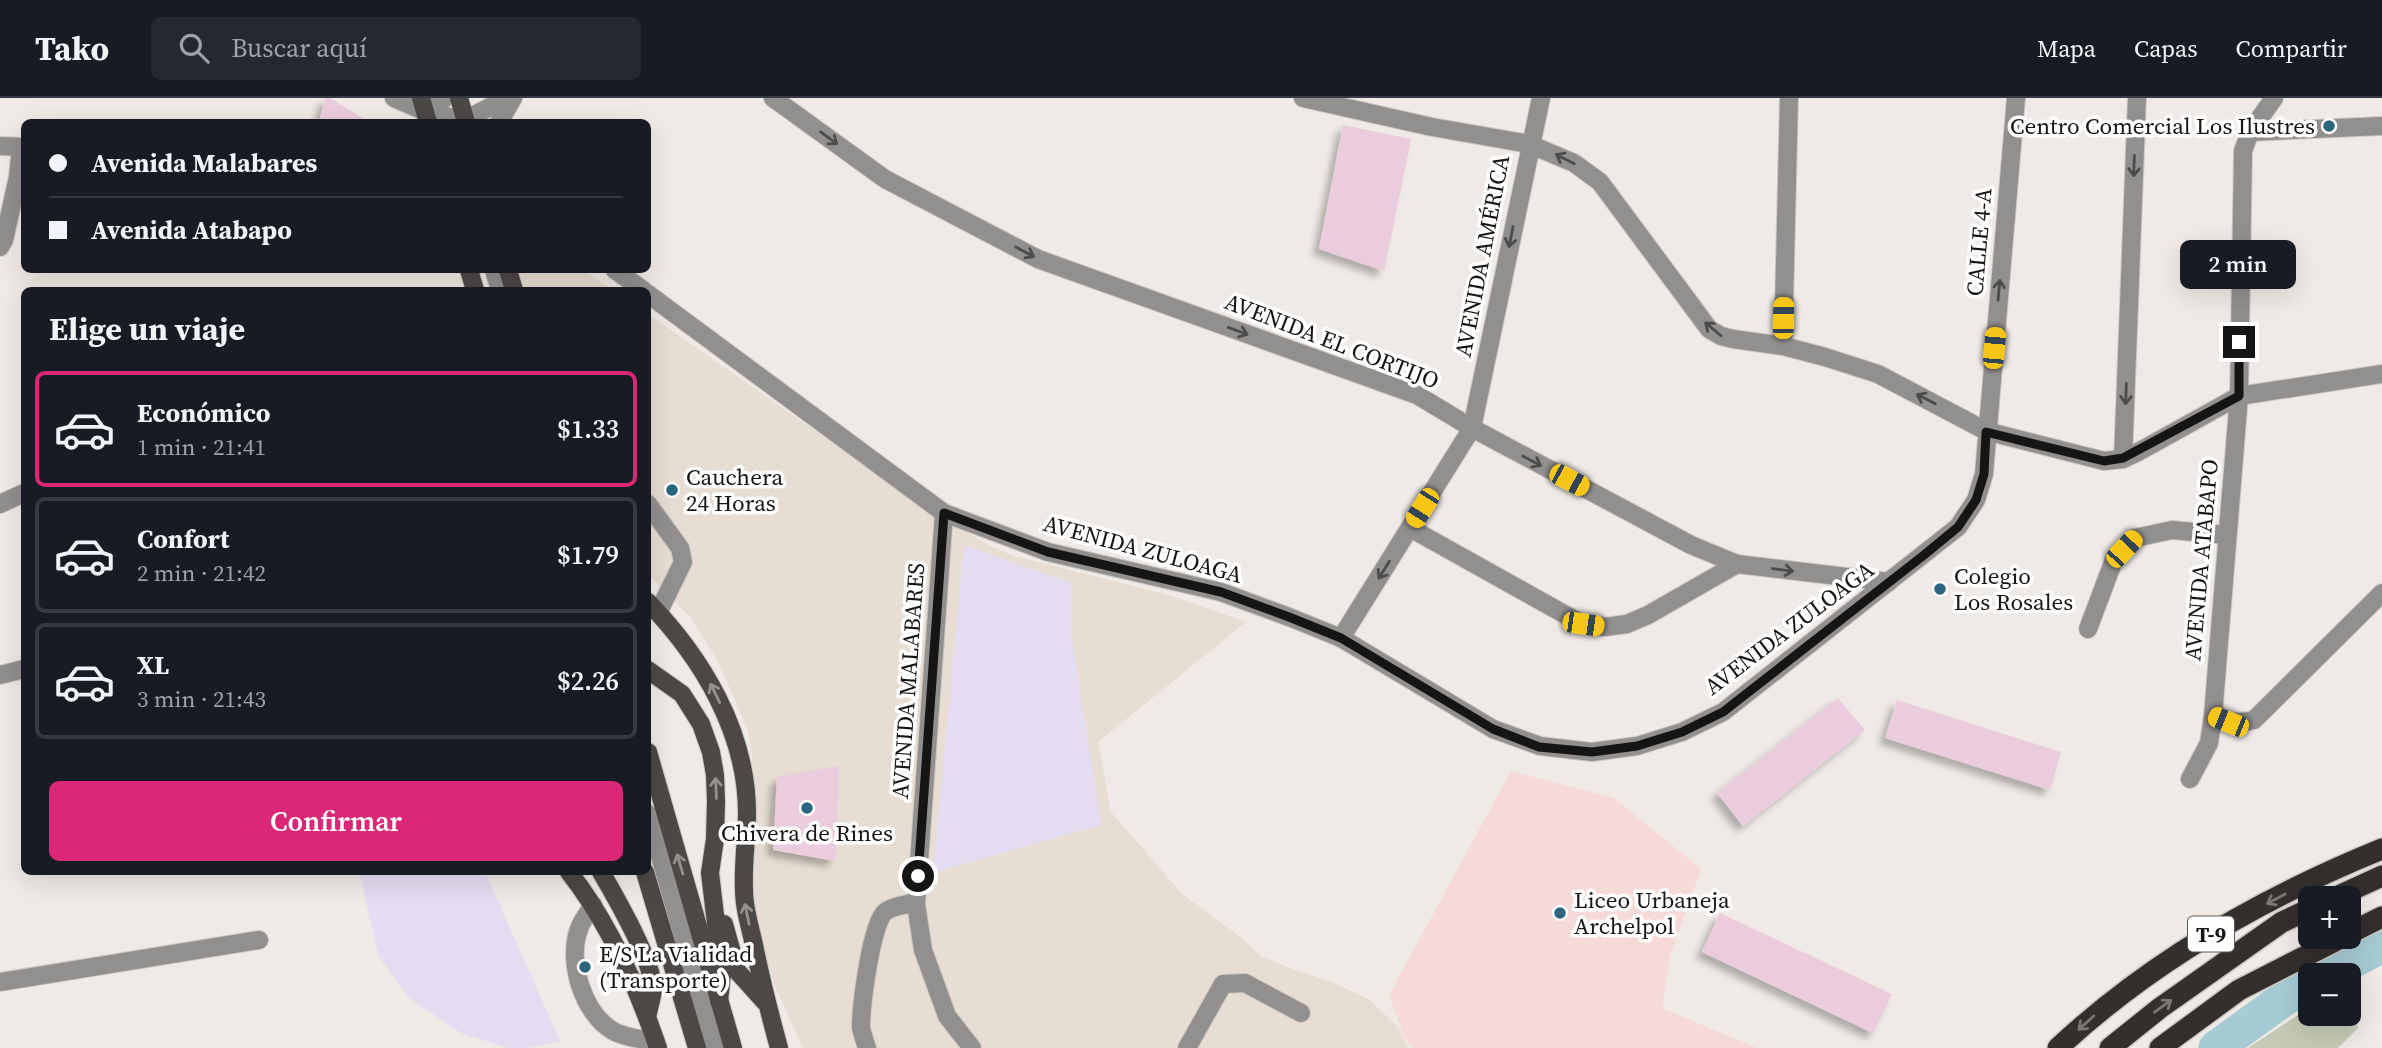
<!DOCTYPE html>
<html lang="es">
<head>
<meta charset="utf-8">
<style>
  body { margin:0; font-family:"Source Serif 4",serif; background:#242831; color:#f1f3f6; height:100vh; display:flex; flex-direction:column; font-size:26px; white-space:nowrap }
  * { box-sizing:border-box; margin:0 }
  p { font-size:23px; color:#9ea1a6 }
  .icon { flex:none; width:38px; height:38px; fill:none; stroke:currentColor; stroke-width:2; stroke-linecap:round; stroke-linejoin:round }
  .map { position:relative; flex:1; overflow:hidden }
  .drawer { position:absolute; left:21px; top:189px; width:630px; height:588px; display:flex; flex-direction:column; background:#171b24; border-radius:10px; box-shadow:0 7px 28px #0002 }
  .drawer>* { flex:none }
  .banner { position:absolute; left:21px; top:21px; width:630px; height:154px; border-radius:10px; box-shadow:0 7px 28px #0002; display:grid; align-content:center; height:154px; padding:0 28px; background:#171b24 }
  .tools { position:absolute; left:2298px; top:788px; display:grid; gap:14px }
  .tools a { display:grid; place-items:center; width:63px; height:63px; border-radius:10px; background:#171b24; box-shadow:0 7px 28px #0002; font-size:35px }
  .end { position:absolute; width:32px; height:32px; margin:-16px; border:9px solid #161513; background:#fff; box-shadow:0 0 0 4px #fff }
  .from { border-radius:50% }
  .bubble { position:absolute; height:49px; border-radius:10px; background:#171b24; box-shadow:0 7px 28px #0002; font-size:23px; font-weight:600; line-height:49px; text-align:center }
  .car { position:absolute; width:21px; height:42px; margin:-21px -10px; border-radius:9px; box-shadow:0 0 5px 2px #0007; background:linear-gradient(#f5c518 24%,#345 0 40%,#f5c518 0 76%,#345 0 86%,#f5c518 0) }
  .banner b { display:flex; align-items:center; gap:24px; height:66px; font-size:26px }
  .banner b+b { border-top:2px solid #363941 }
  .banner i { width:18px; height:18px; background:#f1f3f6 }
  ul { padding:0; list-style:none }
  li { display:flex; align-items:center; gap:21px; height:116px; margin:0 14px 10px; padding:0 14px; border:4px solid #363941; border-radius:10px }
  li div { flex:1 }
  li b { display:block; font-size:26px }
  li em { font-style:normal; font-weight:600 }
  li.selected { border-color:#db2777 }
  li>.icon { width:63px; height:63px; stroke-width:1.5 }
  h2 { padding:0 28px; font-size:32px; line-height:84px }
  .primary-button { display:flex; gap:14px; margin-top:auto; padding:14px 28px }
  .primary-button a { flex:1; height:80px; border-radius:10px; background:#db2777; color:#fff; font-size:28px; font-weight:600; line-height:80px; text-align:center }
  header { display:flex; align-items:center; gap:42px; box-sizing:border-box; height:98px; padding:0 35px; background:#171b24; border-bottom:2px solid #363941 }
  header strong { font-size:33px }
  nav { display:flex; gap:38px; margin-inline-start:auto; font-size:24px }
  .search { width:490px; height:63px; background:#242831; display:flex; align-items:center; gap:18px; box-sizing:border-box; padding:0 24px; border-radius:10px; color:#9ea1a6; font-size:26px }
  .map>svg:first-child { display:block }
</style>
</head>
<body>
<header>
<strong>Tako</strong>
<div class="search"><svg class="icon" aria-label="search" viewBox="0 0 24 24"><circle cx="10" cy="10" r="6"/><path d="M15 15l6 6"/></svg>Buscar aquí</div>
<nav><a>Mapa</a><a>Capas</a><a>Compartir</a></nav>
</header>
<div class="map">
<svg width="2382" height="950" viewBox="0 0 2382 950">
  <defs>
    <filter id="shadow"><feDropShadow dx="-6" dy="6" stdDeviation="3.5" flood-color="#0004"/></filter>
  </defs>
  <rect width="100%" height="100%" fill="#efeae5"/>
  <g fill="#e7ddd2">
    <path d="M 511,172 L 583,172 L 614,192 L 518,192 Z"/>
    <path d="M 648,216 L 920,406 L 988,447 L 1014,458 L 1172,498 L 1246,524 L 1098,644 L 1111,714 L 1182,796 L 1239,838 L 1261,858 L 1292,871 L 1332,884 L 1370,902 L 1399,930 L 1408,950 L 803,950 L 774,886 L 757,830 L 749,793 L 754,757 L 754,698 L 752,657 L 748,633 L 719,565 L 691,520 L 648,476 Z"/>
  </g>
  <g fill="#e4ddf2">
    <path d="M 964,447 L 1071,485 L 1071,534 L 1101,727 L 933,775 Z"/>
    <path d="M 359,774 L 485,774 L 560,943 L 528,950 L 508,950 L 461,935 L 409,900 L 379,859 Z"/>
  </g>
  <path fill="#f5dad7" d="M 1511,673 L 1614,700 L 1701,771 L 1670,858 L 1662,910 L 1757,950 L 1413,950 L 1405,941 L 1389,897 Z"/>
  <path fill="#c5cab6" d="M 2310,909 L 2310,915 L 2346,915 L 2359,929 L 2338,950 L 2248,950 Z"/>
  <g fill="none" stroke-linecap="round" stroke-linejoin="round">
    <g stroke="#a6cbd5" stroke-width="35">
      <path d="M 2327,877 L 2382,847"/>
      <path d="M 2216,950 L 2285,900 L 2310,886"/>
    </g>
  </g>
  <g fill="#ebccdc" filter="url(#shadow)">
    <path d="M 325,0 L 330,0 L 369,24 L 319,24 Z"/>
    <path d="M 1343,27 L 1411,41 L 1384,173 L 1319,151 Z"/>
    <path d="M 1838,600 L 1865,632 L 1743,728 L 1717,695 Z"/>
    <path d="M 1897,602 L 2061,654 L 2050,692 L 1885,640 Z"/>
    <path d="M 839,668 L 835,763 L 773,752 L 777,679 Z"/>
    <path d="M 1720,815 L 1892,896 L 1873,935 L 1702,854 Z"/>
  </g>
  <g fill="none" stroke-linecap="round" stroke-linejoin="round">
    <g stroke="#ccc8c3" stroke-width="20">
      <g id="minor">
        <path d="M 394,0 L 426,14 L 465,22 L 507,0"/>
        <path d="M 773,0 L 885,81 L 1038,161 L 1417,297 L 1472,330 L 1691,447 L 1737,466 L 1889,484"/>
        <path d="M 1303,0 L 1432,29 L 1529,46 L 1574,65 L 1600,84 L 1709,231 L 1721,238 L 1733,241 L 1783,248 L 1825,259 L 1878,276 L 1986,333 L 2104,363 L 2123,361 L 2140,353 L 2239,298 L 2382,276"/>
        <path d="M 426,14 L 445,0"/>
        <path d="M 499,24 L 513,0"/>
        <path d="M 2250,34 L 2382,28"/>
        <path d="M 0,48 L 24,49"/>
        <path d="M 0,149 L 4,142 L 18,79 L 21,49"/>
        <path d="M 494,172 L 500,192"/>
        <path d="M 615,172 L 643,192"/>
        <path d="M 648,196 L 944,415 L 1048,454 L 1221,494 L 1289,519 L 1341,540 L 1493,631 L 1540,648 L 1592,654 L 1637,648 L 1682,634 L 1723,614 L 1958,429 L 1976,402 L 1984,376 L 2016,0"/>
        <path d="M 1783,248 L 1789,0"/>
        <path d="M 2123,361 L 2137,0"/>
        <path d="M 0,406 L 24,395"/>
        <path d="M 648,406 L 680,450 L 683,464 L 658,515"/>
        <path d="M 944,415 L 916,806 L 923,852 L 947,918 L 972,950"/>
        <path d="M 1410,430 L 1582,526 L 1605,529 L 1627,526 L 1648,517 L 1737,466"/>
        <path d="M 2088,531 L 2114,462 L 2135,440 L 2172,432 L 2227,437"/>
        <path d="M 1341,540 L 1472,330 L 1541,0"/>
        <path d="M 0,577 L 24,571"/>
        <path d="M 2213,618 C 2228,624 2238,626 2254,622 L 2382,495"/>
        <path d="M 2190,681 L 2209,645 L 2213,618 L 2239,298 L 2243,53 L 2250,34 L 2274,0"/>
        <path d="M 648,716 L 715,950"/>
        <path d="M 593,807 C 589,814 582,822 579,831 C 567,864 583,915 613,933 C 625,940 643,941 656,944"/>
        <path d="M 0,884 L 259,842"/>
        <path d="M 867,950 C 865,943 862,936 861,929 C 861,909 871,826 885,814 C 891,809 908,805 916,806"/>
        <path d="M 1187,950 L 1223,886 L 1245,885 L 1301,915"/>
      </g>
    </g>
    <g stroke="#ccc8c3" stroke-width="20">
      <g id="major">
        <path d="M 421,0 L 428,24"/>
        <path d="M 459,0 L 466,24"/>
        <path d="M 469,172 L 475,192"/>
        <path d="M 508,172 L 514,192"/>
        <path d="M 648,504 C 702,560 747,634 747,715 C 747,745 741,775 745,805 C 747,821 752,836 755,852 C 762,885 770,917 779,950"/>
        <path d="M 648,572 L 682,596 L 701,626 L 711,654 L 715,677 L 716,703 L 715,741 L 710,775 L 722,876 L 719,903"/>
        <path d="M 648,654 L 733,950"/>
        <path d="M 569,774 C 609,825 637,888 658,950"/>
        <path d="M 601,774 C 615,798 654,865 653,891 C 652,900 649,910 647,919"/>
        <path d="M 645,774 L 697,950"/>
        <path d="M 724,826 L 737,873 L 765,904"/>
      </g>
    </g>
    <g stroke="#ccc8c3" stroke-width="24">
      <g id="highway">
        <path d="M 2334,800 L 2382,778"/>
        <path d="M 2348,836 L 2382,819"/>
        <path d="M 2058,950 C 2151,863 2264,799 2382,751"/>
        <path d="M 2110,950 L 2160,910 L 2282,824 L 2310,811"/>
        <path d="M 2160,950 L 2239,892 L 2345,838"/>
      </g>
    </g>
    <use href="#minor" stroke="#92908e" stroke-width="18"/>
    <use href="#major" stroke="#4b4845" stroke-width="18"/>
    <use href="#highway" stroke="#332f2c" stroke-width="21"/>
  </g>
  <defs><path id="oneway-shaft" d="M-6 0H5M1.5-3L5.5 0L1.5 3" fill="none" stroke-width="1.6" stroke-linecap="round" stroke-linejoin="round" transform="scale(1.75)"/></defs>
  <g stroke="#4e4c4a">
    <use href="#oneway-shaft" transform="translate(829 40) rotate(36)"/>
    <use href="#oneway-shaft" transform="translate(1565 61) rotate(-153)"/>
    <use href="#oneway-shaft" transform="translate(2134 68) rotate(92)"/>
    <use href="#oneway-shaft" transform="translate(1511 139) rotate(101)"/>
    <use href="#oneway-shaft" transform="translate(1025 154) rotate(28)"/>
    <use href="#oneway-shaft" transform="translate(1999 192) rotate(-85)"/>
    <use href="#oneway-shaft" transform="translate(1713 231) rotate(-140)"/>
    <use href="#oneway-shaft" transform="translate(1238 233) rotate(20)"/>
    <use href="#oneway-shaft" transform="translate(2126 296) rotate(92)"/>
    <use href="#oneway-shaft" transform="translate(1926 301) rotate(-153)"/>
    <use href="#oneway-shaft" transform="translate(1532 363) rotate(28)"/>
    <use href="#oneway-shaft" transform="translate(1384 472) rotate(122)"/>
    <use href="#oneway-shaft" transform="translate(1783 472) rotate(7)"/>
  </g>
  <g stroke="#93918f">
    <use href="#oneway-shaft" transform="translate(715 595) rotate(-116)"/>
    <use href="#oneway-shaft" transform="translate(716 690) rotate(-92)"/>
    <use href="#oneway-shaft" transform="translate(680 766) rotate(-106)"/>
    <use href="#oneway-shaft" transform="translate(747 816) rotate(-102)"/>
  </g>
  <g stroke="#7a7876">
    <use href="#oneway-shaft" transform="translate(2276 801) rotate(152)"/>
    <use href="#oneway-shaft" transform="translate(2163 908) rotate(-36)"/>
    <use href="#oneway-shaft" transform="translate(2086 925) rotate(138)"/>
  </g>
  <g fill="none" stroke-linecap="round" stroke-linejoin="round">
    <path stroke="#161513" stroke-width="9" d="M 918,778 L 944,415 L 1048,454 L 1221,494 L 1289,519 L 1341,540 L 1493,631 L 1539,649 L 1592,654 L 1637,648 L 1682,634 L 1723,614 L 1924,457 L 1958,429 L 1976,402 L 1984,376 L 1986,334 L 2104,363 L 2123,360 L 2239,298 L 2239,244"/>
  </g>
  <g fill="#2b657e" stroke="#fff" stroke-width="2.5">
    <circle cx="2329" cy="28" r="7"/>
    <circle cx="672" cy="392" r="7"/>
    <circle cx="1940" cy="491" r="7"/>
    <circle cx="807" cy="710" r="7"/>
    <circle cx="1560" cy="815" r="7"/>
    <circle cx="585" cy="869" r="7"/>
  </g>
  <g text-anchor="middle" dominant-baseline="central" stroke-width="7" stroke-linejoin="round" paint-order="stroke">
    <rect fill="#fff" stroke="#5c5b5a" stroke-width="2" x="2188" y="818.5" width="46" height="35" rx="5"/>
    <g font-size="21" font-weight="bold" fill="#161513">
      <text x="2211" y="836">T-9</text>
    </g>
    <g font-size="23" fill="#161513" stroke="#fff" text-anchor="start">
      <text x="2315" y="28" text-anchor="end">Centro Comercial Los Ilustres</text>
      <text x="686" y="379">Cauchera<tspan x="686" dy="26">24 Horas</tspan></text>
      <text x="1954" y="478">Colegio<tspan x="1954" dy="26">Los Rosales</tspan></text>
      <text x="807" y="735" text-anchor="middle">Chivera de Rines</text>
      <text x="1574" y="802">Liceo Urbaneja<tspan x="1574" dy="26">Archelpol</tspan></text>
      <text x="599" y="856">E/S La Vialidad<tspan x="599" dy="26">(Transporte)</tspan></text>
    </g>
    <g font-size="23" fill="#161513" stroke="#fff">
      <text transform="translate(1979 144) rotate(-85)">CALLE 4-A</text>
      <text transform="translate(1482 158) rotate(-79)">AVENIDA AMÉRICA</text>
      <text transform="translate(1332 243) rotate(21)">AVENIDA EL CORTIJO</text>
      <text transform="translate(1143 451) rotate(15)">AVENIDA ZULOAGA</text>
      <text transform="translate(2201 462) rotate(-85)">AVENIDA ATABAPO</text>
      <text transform="translate(1789 530) rotate(-37)">AVENIDA ZULOAGA</text>
      <text transform="translate(908 583) rotate(-86)">AVENIDA MALABARES</text>
    </g>
  </g>
</svg>
<div class="tools">
<a>+</a>
<a>−</a>
</div>
<i class="end from" style="left:918px;top:778px"></i>
<i class="end" style="left:2239px;top:244px"></i>
<div class="bubble" style="left:2180px;top:142px;width:116px">2 min</div>
<i class="car" style="left:1783px;top:220px;rotate:1deg"></i>
<i class="car" style="left:1994px;top:250px;rotate:5deg"></i>
<i class="car" style="left:1569px;top:382px;rotate:118deg"></i>
<i class="car" style="left:1422px;top:410px;rotate:212deg"></i>
<i class="car" style="left:2124px;top:451px;rotate:43deg"></i>
<i class="car" style="left:1583px;top:526px;rotate:98deg"></i>
<i class="car" style="left:2228px;top:624px;rotate:292deg"></i>
<div class="banner">
<b><i class="from"></i>Avenida Malabares</b>
<b><i></i>Avenida Atabapo</b>
</div>
<section class="drawer">
<h2>Elige un viaje</h2>
<ul>
<li class="selected"><svg class="icon" aria-label="car" viewBox="0 0 24 24"><path d="M5 17H2v-5l4-1 3-4h7l3 4 3 1v5h-3M9 17h6M6 11h13"/><circle cx="7" cy="17" r="2"/><circle cx="17" cy="17" r="2"/></svg><div><b>Económico</b><p>1 min · 21:41</p></div><em>$1.33</em></li>
<li><svg class="icon" aria-label="car" viewBox="0 0 24 24"><path d="M5 17H2v-5l4-1 3-4h7l3 4 3 1v5h-3M9 17h6M6 11h13"/><circle cx="7" cy="17" r="2"/><circle cx="17" cy="17" r="2"/></svg><div><b>Confort</b><p>2 min · 21:42</p></div><em>$1.79</em></li>
<li><svg class="icon" aria-label="car" viewBox="0 0 24 24"><path d="M5 17H2v-5l4-1 3-4h7l3 4 3 1v5h-3M9 17h6M6 11h13"/><circle cx="7" cy="17" r="2"/><circle cx="17" cy="17" r="2"/></svg><div><b>XL</b><p>3 min · 21:43</p></div><em>$2.26</em></li>
</ul>
<div class="primary-button"><a>Confirmar</a></div>
</section>
</div>
</body>
</html>
